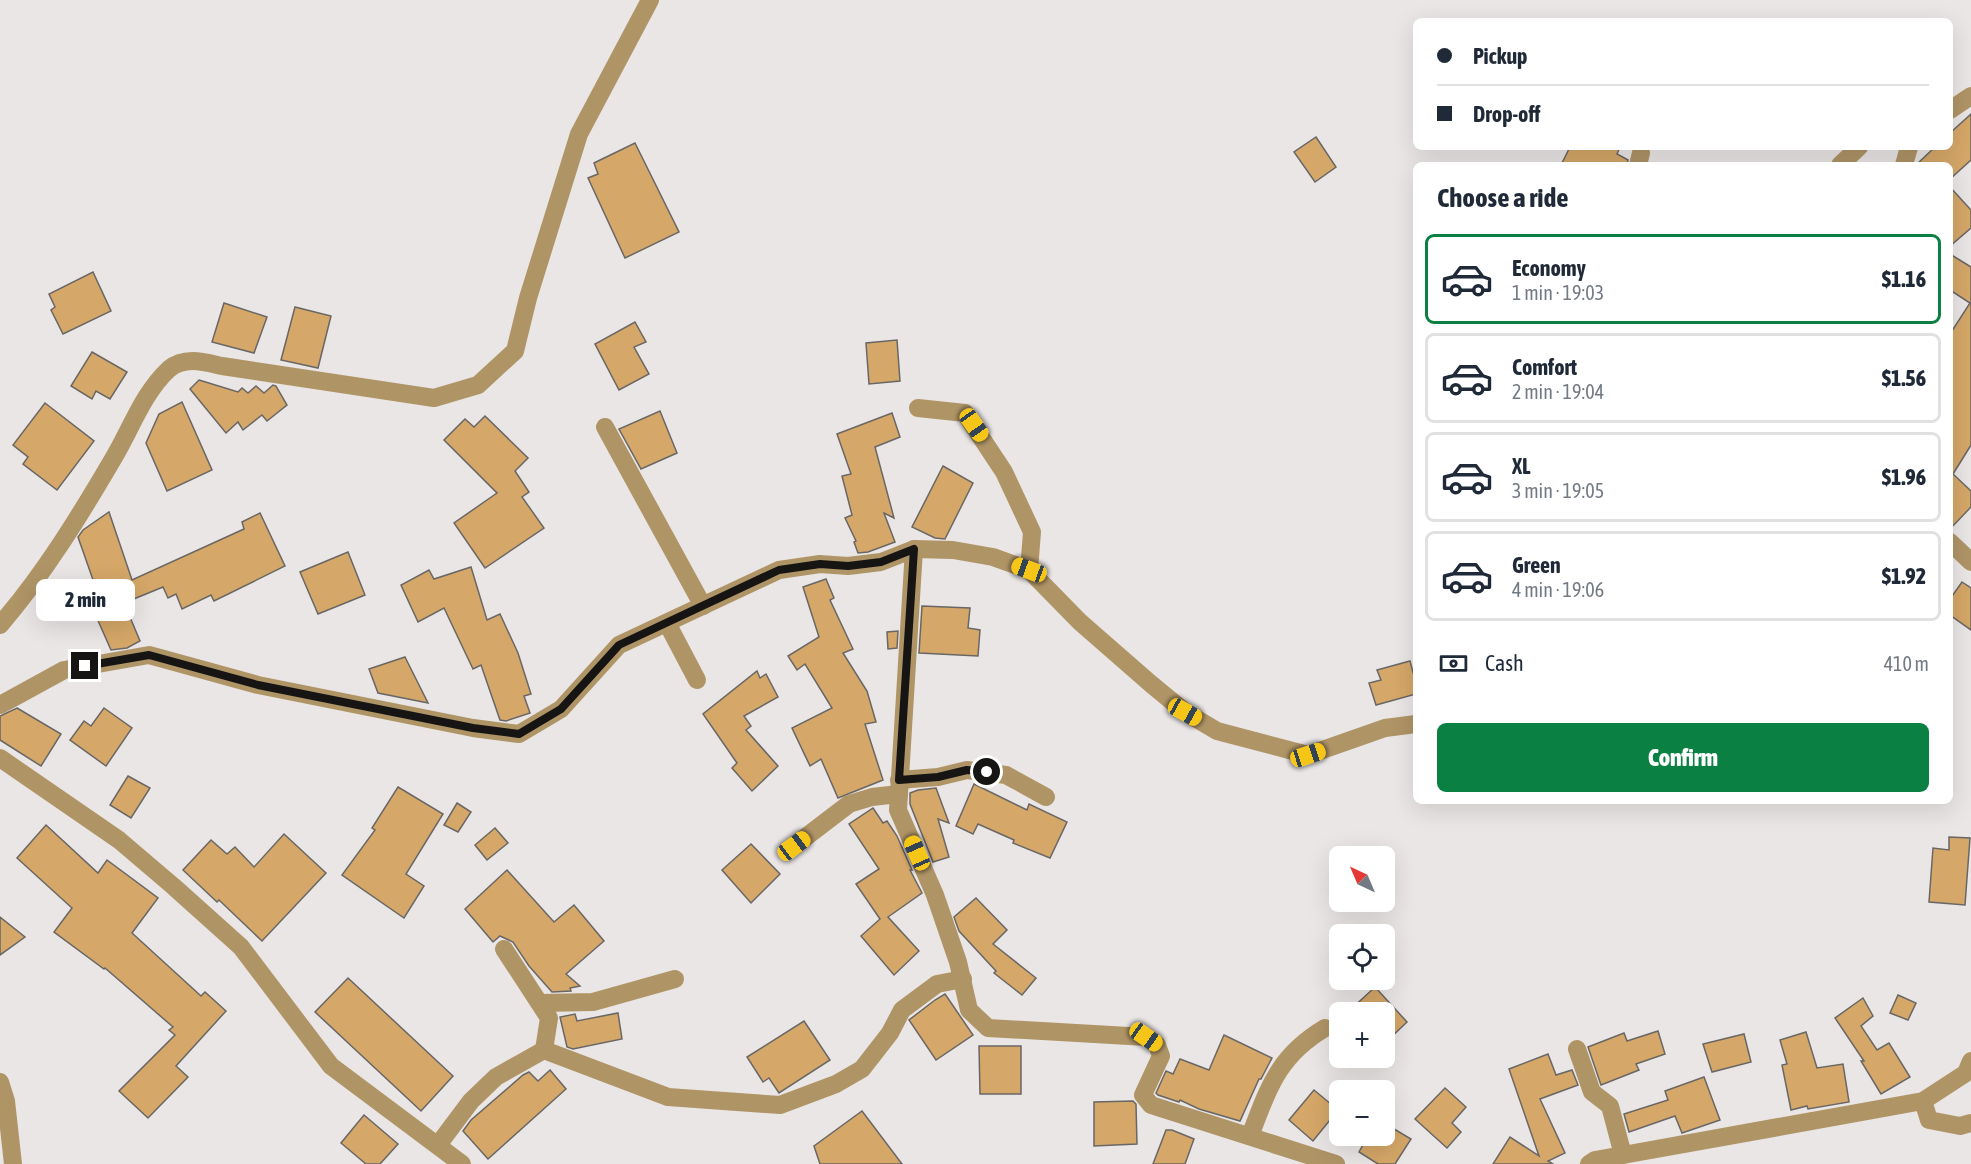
<!DOCTYPE html>
<html lang="en">
<head>
<meta charset="utf-8">
<style>
  body { margin:0; font-family:"Asap Condensed",sans-serif; background:#f6f6f7; color:#1f2937; height:100vh; display:flex; flex-direction:column; font-size:22px; white-space:nowrap }
  * { box-sizing:border-box; margin:0 }
  p { font-size:20px; color:#747a83 }
  .icon { flex:none; width:33px; height:33px; fill:none; stroke:currentColor; stroke-width:2; stroke-linecap:round; stroke-linejoin:round }
  .map { position:relative; flex:1; overflow:hidden }
  .panel { position:absolute; left:1413px; top:162px; width:540px; height:642px; display:flex; flex-direction:column; background:#fff; border-radius:9px; box-shadow:0 6px 24px #0002 }
  .panel>* { flex:none }
  .banner { position:absolute; left:1413px; top:18px; width:540px; height:132px; border-radius:9px; box-shadow:0 6px 24px #0002; display:grid; align-content:center; height:132px; padding:0 24px; background:#fff }
  .needle { width:39px; rotate:316deg }
  .fabs { position:absolute; left:1329px; top:846px; display:grid; gap:12px }
  .fabs a { display:grid; place-items:center; width:66px; height:66px; border-radius:9px; background:#fff; box-shadow:0 6px 24px #0002; font-size:30px }
  .end { position:absolute; width:27px; height:27px; margin:-14px; border:8px solid #161514; background:#fff; box-shadow:0 0 0 3px #fff }
  .from { border-radius:50% }
  .bubble { position:absolute; height:42px; border-radius:9px; background:#fff; box-shadow:0 6px 24px #0002; font-size:20px; font-weight:800; line-height:42px; text-align:center }
  .car { position:absolute; width:18px; height:36px; margin:-18px -9px; border-radius:8px; box-shadow:0 0 4px 2px #0007; background:linear-gradient(#f5c518 24%,#345 0 40%,#f5c518 0 76%,#345 0 86%,#f5c518 0) }
  .banner b { display:flex; align-items:center; gap:21px; height:57px; font-size:22px }
  .banner b+b { border-top:2px solid #e0e1e3 }
  .banner i { width:15px; height:15px; background:#1f2937 }
  ul { padding:0; list-style:none }
  li { display:flex; align-items:center; gap:18px; height:90px; margin:0 12px 9px; padding:0 12px; border:3px solid #e0e1e3; border-radius:9px }
  li div { flex:1 }
  li b { display:block; font-size:22px }
  li em { font-style:normal; font-weight:800 }
  li.active { border-color:#0b8043 }
  li>.icon { width:54px; height:54px; stroke-width:1.5 }
  h2 { padding:0 24px; font-size:27px; line-height:72px }
  .pay { display:flex; align-items:center; gap:15px; height:66px; padding:0 24px; font-size:22px }
  .pay p { margin-inline-start:auto }
  .primary-button { display:flex; gap:12px; margin-top:auto; padding:12px 24px }
  .primary-button a { flex:1; height:69px; border-radius:9px; background:#0b8043; color:#fff; font-size:24px; font-weight:800; line-height:69px; text-align:center }
  .map>svg:first-child { display:block }
</style>
</head>
<body>
<div class="map">
<svg width="1971" height="1164" viewBox="0 0 1971 1164">
  <rect width="100%" height="100%" fill="#eae6e5"/>
  <g fill="#d5a768" stroke="#696765" stroke-width="1.5">
    <path d="M 1971,114 L 1971,160 L 1950,179 L 1950,165 L 1916,165 L 1935,147 L 1950,147 L 1950,133 Z"/>
    <path d="M 1316,137 L 1336,167 L 1315,182 L 1294,152 Z"/>
    <path d="M 635,143 L 679,232 L 625,258 L 588,178 L 598,174 L 594,163 Z"/>
    <path d="M 1570,147 L 1620,147 L 1617,154 L 1628,160 L 1627,165 L 1561,165 Z"/>
    <path d="M 1950,187 L 1971,210 L 1971,228 L 1950,246 Z"/>
    <path d="M 1950,254 L 1971,267 L 1971,445 L 1953,474 L 1971,491 L 1971,507 L 1950,529 L 1950,334 L 1970,303 L 1950,290 Z"/>
    <path d="M 93,272 L 111,311 L 63,334 L 51,310 L 55,307 L 49,294 Z"/>
    <path d="M 224,303 L 267,317 L 254,353 L 212,342 Z"/>
    <path d="M 295,307 L 331,316 L 318,368 L 281,360 Z"/>
    <path d="M 635,322 L 646,342 L 634,347 L 649,374 L 619,390 L 595,344 Z"/>
    <path d="M 897,340 L 900,381 L 869,384 L 866,343 Z"/>
    <path d="M 92,352 L 127,372 L 110,399 L 96,391 L 92,399 L 71,386 Z"/>
    <path d="M 199,380 L 238,392 L 242,388 L 248,393 L 256,386 L 264,393 L 273,385 L 276,386 L 287,405 L 267,421 L 262,415 L 243,430 L 238,422 L 226,433 L 190,389 Z"/>
    <path d="M 182,402 L 212,470 L 167,491 L 146,443 L 159,414 Z"/>
    <path d="M 45,403 L 94,441 L 57,490 L 23,464 L 28,457 L 13,445 Z"/>
    <path d="M 660,411 L 677,453 L 641,469 L 619,429 Z"/>
    <path d="M 892,413 L 900,437 L 875,447 L 894,518 L 884,513 L 895,542 L 868,552 L 858,553 L 854,542 L 856,541 L 845,518 L 852,515 L 842,476 L 851,474 L 837,434 Z"/>
    <path d="M 485,416 L 528,458 L 515,471 L 529,492 L 522,497 L 544,528 L 485,568 L 454,523 L 497,493 L 444,440 L 465,419 L 474,427 Z"/>
    <path d="M 943,466 L 973,483 L 945,539 L 935,538 L 912,527 Z"/>
    <path d="M 109,512 L 132,580 L 244,529 L 242,522 L 260,513 L 285,566 L 214,601 L 211,595 L 182,609 L 176,594 L 168,598 L 163,587 L 124,603 L 140,641 L 127,648 L 111,650 L 88,598 L 98,594 L 78,537 L 83,530 Z"/>
    <path d="M 348,552 L 365,595 L 318,614 L 300,572 Z"/>
    <path d="M 471,567 L 487,620 L 500,614 L 518,653 L 531,694 L 524,696 L 530,713 L 506,721 L 500,720 L 481,665 L 473,669 L 444,608 L 418,622 L 401,585 L 429,570 L 434,579 Z"/>
    <path d="M 826,579 L 834,598 L 830,600 L 853,649 L 843,653 L 867,691 L 876,722 L 865,724 L 883,780 L 838,798 L 821,759 L 810,766 L 792,728 L 832,708 L 805,664 L 797,670 L 788,656 L 819,637 L 803,587 Z"/>
    <path d="M 1962,582 L 1971,588 L 1971,630 L 1950,615 L 1950,599 Z"/>
    <path d="M 922,606 L 970,608 L 968,628 L 980,630 L 978,656 L 919,653 Z"/>
    <path d="M 898,631 L 897,648 L 888,649 L 887,632 Z"/>
    <path d="M 405,657 L 428,703 L 378,693 L 369,669 Z"/>
    <path d="M 1410,661 L 1416,683 L 1416,694 L 1376,705 L 1369,683 L 1381,680 L 1377,670 Z"/>
    <path d="M 757,671 L 760,678 L 766,674 L 778,697 L 744,716 L 751,726 L 746,730 L 778,766 L 752,791 L 732,768 L 737,763 L 703,714 Z"/>
    <path d="M 17,708 L 61,734 L 41,766 L 0,740 L 0,716 Z"/>
    <path d="M 104,708 L 132,728 L 106,766 L 70,740 L 84,721 L 91,726 Z"/>
    <path d="M 128,776 L 150,788 L 131,818 L 110,805 Z"/>
    <path d="M 974,784 L 1027,810 L 1029,804 L 1067,822 L 1050,858 L 1013,843 L 1014,840 L 978,824 L 973,834 L 956,826 Z"/>
    <path d="M 398,787 L 443,814 L 406,874 L 424,886 L 404,918 L 342,875 L 375,830 L 372,828 Z"/>
    <path d="M 936,788 L 949,823 L 938,819 L 949,857 L 933,862 L 910,804 L 910,793 L 918,790 Z"/>
    <path d="M 457,803 L 471,812 L 458,832 L 444,825 Z"/>
    <path d="M 873,808 L 883,823 L 887,821 L 897,836 L 912,870 L 910,870 L 922,893 L 888,917 L 919,951 L 894,975 L 861,936 L 880,919 L 856,884 L 879,869 L 849,824 Z"/>
    <path d="M 46,825 L 98,873 L 107,860 L 158,898 L 132,933 L 201,996 L 205,992 L 226,1011 L 176,1066 L 188,1077 L 148,1118 L 119,1091 L 175,1035 L 169,1030 L 173,1027 L 105,968 L 104,969 L 54,932 L 72,908 L 17,858 Z"/>
    <path d="M 495,828 L 508,843 L 487,860 L 475,845 Z"/>
    <path d="M 284,834 L 326,873 L 262,941 L 219,900 L 217,902 L 183,870 L 211,840 L 227,854 L 235,847 L 254,867 Z"/>
    <path d="M 1949,837 L 1970,838 L 1965,905 L 1929,902 L 1933,848 L 1949,850 Z"/>
    <path d="M 751,844 L 780,874 L 751,903 L 722,870 Z"/>
    <path d="M 507,870 L 554,922 L 574,905 L 604,941 L 566,974 L 580,986 L 570,988 L 571,991 L 552,992 L 529,966 L 513,942 L 500,936 L 493,942 L 465,909 Z"/>
    <path d="M 976,898 L 1007,930 L 993,944 L 1036,978 L 1022,995 L 994,973 L 996,971 L 959,931 L 954,917 Z"/>
    <path d="M 0,917 L 25,937 L 0,955 Z"/>
    <path d="M 348,978 L 453,1076 L 421,1111 L 315,1012 Z"/>
    <path d="M 1375,987 L 1407,1022 L 1384,1044 L 1384,1012 L 1348,1012 Z"/>
    <path d="M 945,994 L 973,1035 L 936,1060 L 909,1020 L 935,1000 Z"/>
    <path d="M 1898,995 L 1916,1003 L 1908,1020 L 1890,1013 Z"/>
    <path d="M 1863,998 L 1873,1016 L 1861,1026 L 1877,1050 L 1889,1043 L 1910,1077 L 1881,1094 L 1861,1061 L 1864,1061 L 1835,1018 Z"/>
    <path d="M 618,1013 L 622,1039 L 573,1049 L 567,1047 L 560,1017 L 575,1014 L 577,1021 Z"/>
    <path d="M 804,1021 L 830,1060 L 779,1093 L 769,1078 L 763,1082 L 747,1057 Z"/>
    <path d="M 1658,1031 L 1665,1054 L 1636,1064 L 1639,1070 L 1601,1085 L 1588,1047 L 1624,1033 L 1627,1041 Z"/>
    <path d="M 1806,1032 L 1817,1068 L 1843,1064 L 1849,1102 L 1808,1109 L 1807,1106 L 1791,1110 L 1782,1065 L 1787,1064 L 1780,1040 Z"/>
    <path d="M 1744,1034 L 1751,1062 L 1712,1072 L 1703,1044 Z"/>
    <path d="M 1224,1035 L 1272,1058 L 1261,1079 L 1259,1079 L 1240,1121 L 1199,1109 L 1180,1100 L 1179,1102 L 1158,1095 L 1156,1093 L 1166,1071 L 1173,1074 L 1180,1059 L 1209,1070 Z"/>
    <path d="M 979,1046 L 1021,1046 L 1021,1094 L 980,1094 Z"/>
    <path d="M 1548,1054 L 1556,1075 L 1572,1070 L 1578,1085 L 1540,1099 L 1565,1153 L 1548,1161 L 1553,1164 L 1493,1164 L 1510,1137 L 1539,1156 L 1509,1069 Z"/>
    <path d="M 550,1070 L 566,1089 L 488,1159 L 463,1131 L 471,1120 L 523,1075 L 529,1072 L 538,1081 Z"/>
    <path d="M 1704,1077 L 1720,1120 L 1682,1133 L 1675,1116 L 1629,1132 L 1624,1114 L 1668,1100 L 1665,1091 Z"/>
    <path d="M 1445,1088 L 1466,1107 L 1452,1123 L 1461,1132 L 1447,1148 L 1415,1119 Z"/>
    <path d="M 1314,1090 L 1338,1110 L 1313,1141 L 1289,1120 Z"/>
    <path d="M 1133,1101 L 1136,1104 L 1137,1144 L 1094,1146 L 1094,1102 Z"/>
    <path d="M 862,1111 L 902,1164 L 820,1164 L 814,1146 Z"/>
    <path d="M 364,1115 L 398,1144 L 380,1164 L 366,1164 L 341,1143 Z"/>
    <path d="M 1384,1123 L 1411,1139 L 1395,1164 L 1378,1164 L 1359,1152 L 1368,1136 L 1384,1136 Z"/>
    <path d="M 1166,1130 L 1172,1130 L 1194,1139 L 1185,1164 L 1153,1164 Z"/>
  </g>
  <g fill="none" stroke-linecap="round" stroke-linejoin="round">
    <g stroke="#af9466" stroke-width="18">
      <path d="M 1950,110 L 1971,96"/>
      <path d="M 1638,165 L 1641,153"/>
      <path d="M 1840,165 L 1859,147"/>
      <path d="M 1904,165 L 1909,147"/>
      <path d="M 918,408 L 965,413 L 1004,472 L 1032,532 L 1029,570"/>
      <path d="M 605,427 L 703,606"/>
      <path d="M 1950,542 L 1971,562"/>
      <path d="M 914,549 L 898,810 L 935,895 L 958,962 L 969,1010 L 988,1028 L 1146,1037 L 1157,1045 L 1161,1056 L 1143,1095 L 1151,1105 L 1336,1164"/>
      <path d="M 667,623 L 697,680"/>
      <path d="M 0,625 C 44,574 79,517 113,459 C 131,429 143,393 169,369 C 185,356 204,362 222,366 L 434,398 L 478,385 L 515,351 L 528,298 L 579,134 L 650,0"/>
      <path d="M 0,705 L 64,670 L 149,655 L 258,685 L 473,728 L 519,734 L 561,709 L 619,645 L 779,570 L 820,564 L 848,566 L 881,562 L 914,549 L 953,550 L 993,557 L 1029,570 L 1080,622 L 1151,684 L 1185,712 L 1217,731 L 1308,755 L 1385,728 L 1416,724"/>
      <path d="M 0,758 L 119,840 L 173,886 L 241,947 L 331,1066 L 462,1164"/>
      <path d="M 899,780 L 938,777 L 967,770 L 1006,775 L 1046,797"/>
      <path d="M 794,846 L 849,804 L 872,797 L 899,794"/>
      <path d="M 504,949 L 549,1018 L 544,1050"/>
      <path d="M 540,1003 L 593,1002 L 675,979"/>
      <path d="M 1577,1049 L 1592,1092 L 1610,1106 L 1623,1155"/>
      <path d="M 0,1082 L 6,1101 L 13,1164"/>
      <path d="M 1923,1101 L 1929,1120 L 1960,1126 L 1971,1123"/>
      <path d="M 1250,1136 C 1269,1087 1278,1056 1325,1028"/>
      <path d="M 438,1145 L 471,1101 L 496,1077 L 544,1050 L 668,1097 L 780,1105 L 836,1084 L 862,1069 L 890,1033 L 902,1010 L 937,984 L 963,979"/>
      <path d="M 1589,1164 L 1595,1160 L 1623,1155 L 1923,1101 L 1966,1073 L 1971,1061"/>
    </g>
  </g>
  <g fill="none" stroke-linecap="round" stroke-linejoin="round">
    <path stroke="#161514" stroke-width="8" d="M 85,666 L 149,655 L 258,685 L 473,728 L 519,734 L 561,709 L 619,645 L 779,570 L 820,564 L 848,566 L 881,562 L 914,549 L 899,780 L 938,777 L 967,770 L 987,772"/>
  </g>
</svg>
<div class="fabs">
<a><svg class="needle" viewBox="-14 -14 28 28"><path d="M0-13l5 13h-10z" fill="#e53935"/><path d="M0 13l5-13h-10z" fill="#747a83"/></svg></a>
<a><svg class="icon" aria-label="locate" viewBox="0 0 24 24"><circle cx="12" cy="12" r="6"/><path d="M12 2v4M12 18v4M2 12h4M18 12h4"/></svg></a>
<a>+</a>
<a>−</a>
</div>
<i class="end from" style="left:987px;top:772px"></i>
<i class="end" style="left:85px;top:666px"></i>
<div class="bubble" style="left:36px;top:579px;width:99px">2 min</div>
<i class="car" style="left:974px;top:425px;rotate:145deg"></i>
<i class="car" style="left:1029px;top:570px;rotate:290deg"></i>
<i class="car" style="left:1185px;top:712px;rotate:119deg"></i>
<i class="car" style="left:1308px;top:755px;rotate:72deg"></i>
<i class="car" style="left:794px;top:846px;rotate:53deg"></i>
<i class="car" style="left:917px;top:853px;rotate:336deg"></i>
<i class="car" style="left:1146px;top:1037px;rotate:125deg"></i>
<div class="banner">
<b><i class="from"></i>Pickup</b>
<b><i></i>Drop-off</b>
</div>
<section class="panel">
<h2>Choose a ride</h2>
<ul>
<li class="active"><svg class="icon" aria-label="car" viewBox="0 0 24 24"><path d="M5 17H2v-5l4-1 3-4h7l3 4 3 1v5h-3M9 17h6M6 11h13"/><circle cx="7" cy="17" r="2"/><circle cx="17" cy="17" r="2"/></svg><div><b>Economy</b><p>1 min · 19:03</p></div><em>$1.16</em></li>
<li><svg class="icon" aria-label="car" viewBox="0 0 24 24"><path d="M5 17H2v-5l4-1 3-4h7l3 4 3 1v5h-3M9 17h6M6 11h13"/><circle cx="7" cy="17" r="2"/><circle cx="17" cy="17" r="2"/></svg><div><b>Comfort</b><p>2 min · 19:04</p></div><em>$1.56</em></li>
<li><svg class="icon" aria-label="car" viewBox="0 0 24 24"><path d="M5 17H2v-5l4-1 3-4h7l3 4 3 1v5h-3M9 17h6M6 11h13"/><circle cx="7" cy="17" r="2"/><circle cx="17" cy="17" r="2"/></svg><div><b>XL</b><p>3 min · 19:05</p></div><em>$1.96</em></li>
<li><svg class="icon" aria-label="car" viewBox="0 0 24 24"><path d="M5 17H2v-5l4-1 3-4h7l3 4 3 1v5h-3M9 17h6M6 11h13"/><circle cx="7" cy="17" r="2"/><circle cx="17" cy="17" r="2"/></svg><div><b>Green</b><p>4 min · 19:06</p></div><em>$1.92</em></li>
</ul>
<div class="pay"><svg class="icon" aria-label="cash" viewBox="0 0 24 24"><path d="M3 7h18v10H3z"/><circle cx="12" cy="12" r="2"/></svg>Cash<p>410 m</p></div>
<div class="primary-button"><a>Confirm</a></div>
</section>
</div>
</body>
</html>
